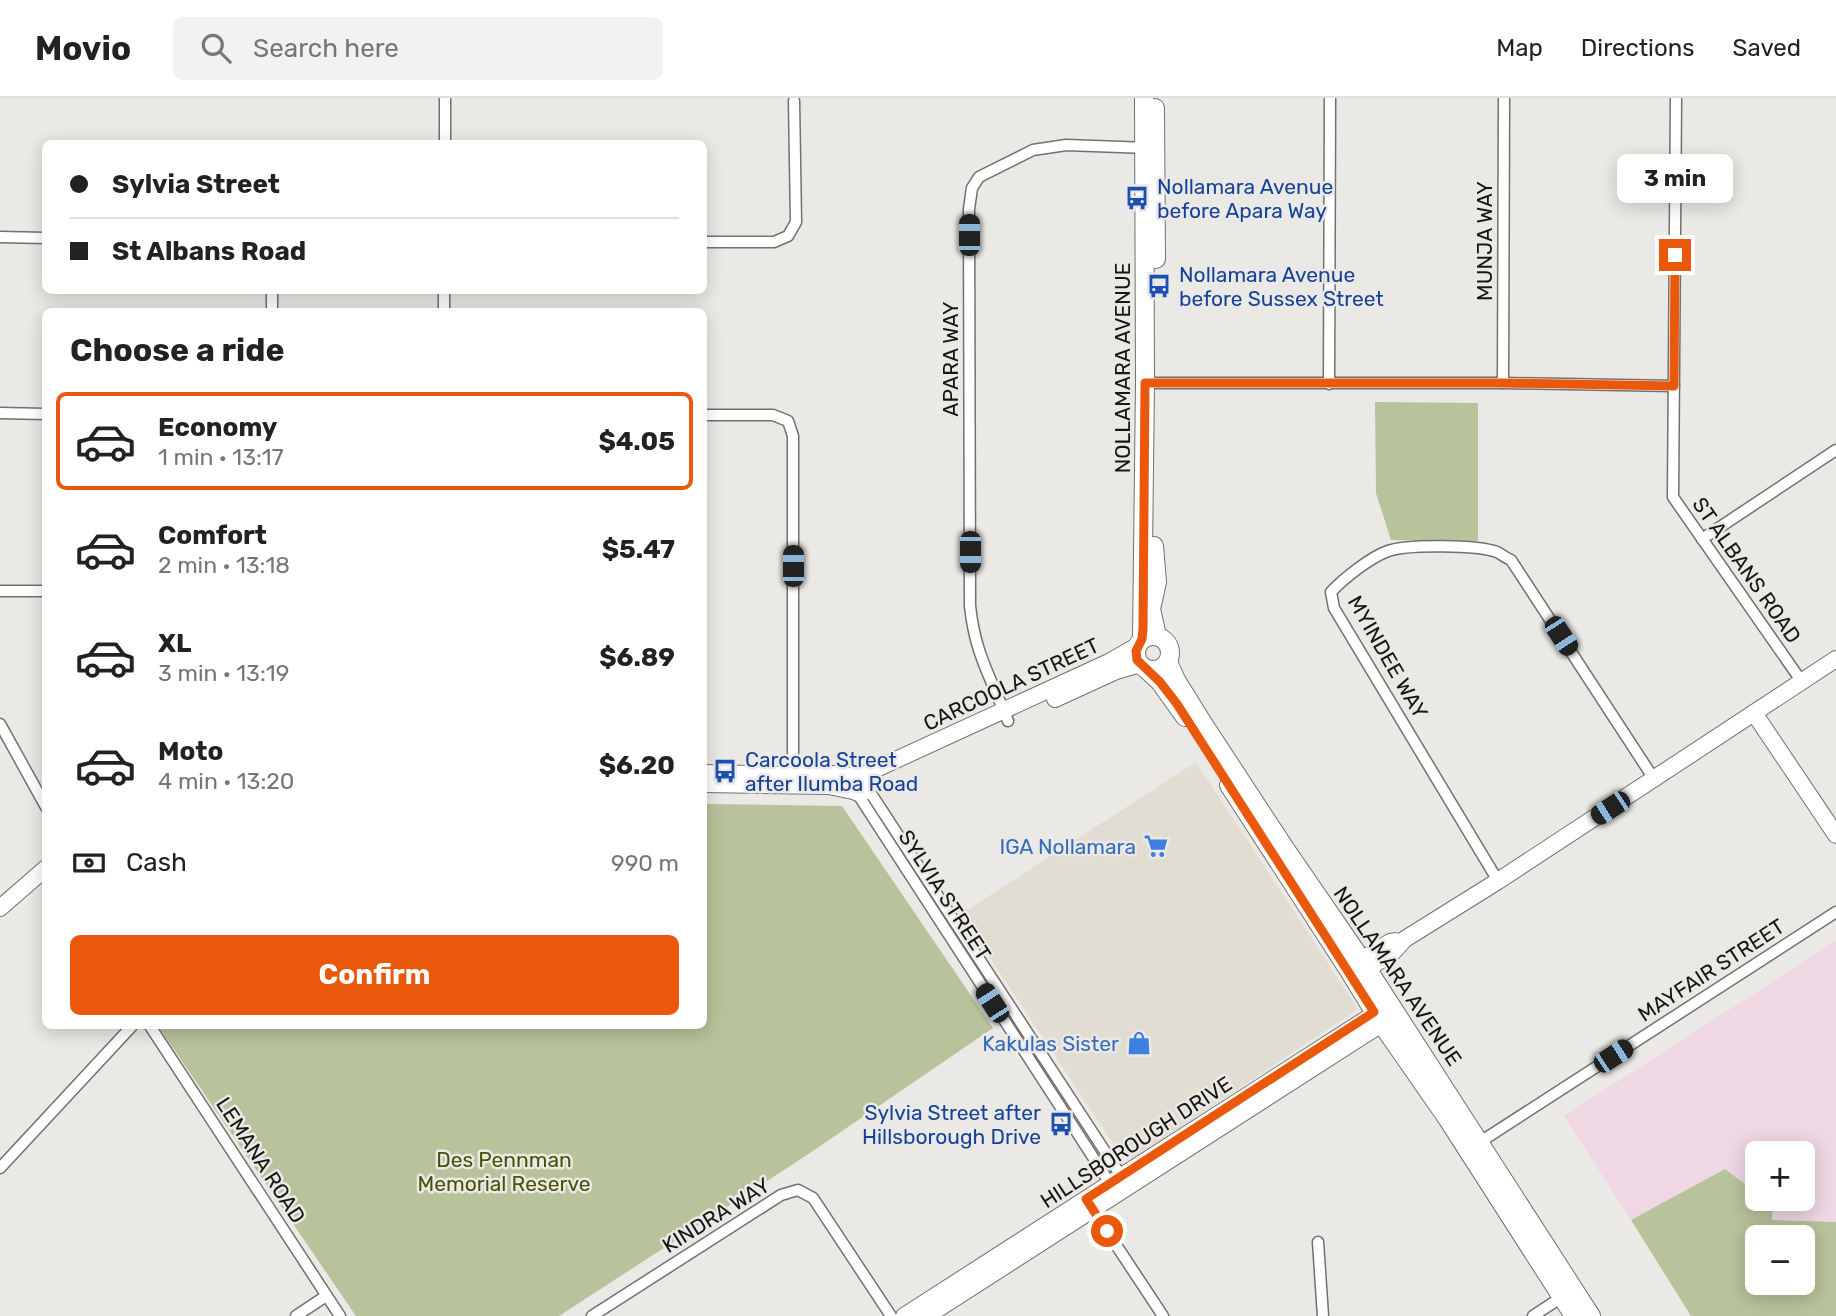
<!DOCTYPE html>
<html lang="en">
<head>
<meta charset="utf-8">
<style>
  body { margin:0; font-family:Rubik,sans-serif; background:#f2f2f2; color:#222; height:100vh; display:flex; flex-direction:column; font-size:26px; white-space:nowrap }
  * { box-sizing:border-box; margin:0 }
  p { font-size:23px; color:#767676 }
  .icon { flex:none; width:38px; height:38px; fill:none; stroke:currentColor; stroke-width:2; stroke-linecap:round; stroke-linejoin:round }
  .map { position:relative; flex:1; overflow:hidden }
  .drawer { position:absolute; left:42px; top:210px; width:665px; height:721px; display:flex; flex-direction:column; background:#fff; border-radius:10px; box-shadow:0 4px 18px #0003 }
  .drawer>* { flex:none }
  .top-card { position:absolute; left:42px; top:42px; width:665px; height:154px; border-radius:10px; box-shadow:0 4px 18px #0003; display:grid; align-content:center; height:154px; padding:0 28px; background:#fff }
  .fabs { position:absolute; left:1745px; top:1043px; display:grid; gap:14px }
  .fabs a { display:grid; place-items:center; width:70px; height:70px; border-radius:10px; background:#fff; box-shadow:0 4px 18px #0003; font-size:35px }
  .end { position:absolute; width:32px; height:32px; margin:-16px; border:9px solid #ea580c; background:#fff; box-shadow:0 0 0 4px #fff }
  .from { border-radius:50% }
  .bubble { position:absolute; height:49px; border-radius:10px; background:#fff; box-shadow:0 4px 18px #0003; font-size:23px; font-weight:700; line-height:49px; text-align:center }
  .car { position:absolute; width:21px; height:42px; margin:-21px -10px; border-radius:9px; box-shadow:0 0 5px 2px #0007; background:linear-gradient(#222 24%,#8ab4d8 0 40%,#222 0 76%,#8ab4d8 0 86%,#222 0) }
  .top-card b { display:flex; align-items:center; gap:24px; height:66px; font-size:26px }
  .top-card b+b { border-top:2px solid #e0e0e0 }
  .top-card i { width:18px; height:18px; background:#222 }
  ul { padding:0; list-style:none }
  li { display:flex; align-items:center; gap:21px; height:98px; margin:0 14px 10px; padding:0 14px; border:4px solid transparent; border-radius:10px }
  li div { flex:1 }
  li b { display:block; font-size:26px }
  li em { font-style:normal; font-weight:700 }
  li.current { border-color:#ea580c }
  li>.icon { width:63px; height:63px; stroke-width:1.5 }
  h2 { padding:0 28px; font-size:32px; line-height:84px }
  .pay { display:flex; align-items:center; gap:18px; height:77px; padding:0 28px; font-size:26px }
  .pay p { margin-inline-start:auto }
  .cta { display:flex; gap:14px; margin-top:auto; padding:14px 28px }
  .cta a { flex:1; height:80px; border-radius:10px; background:#ea580c; color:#fff; font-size:28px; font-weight:700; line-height:80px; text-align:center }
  header { display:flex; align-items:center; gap:42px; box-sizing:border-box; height:98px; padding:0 35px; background:#fff; border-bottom:2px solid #e0e0e0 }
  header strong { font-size:33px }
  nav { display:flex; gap:38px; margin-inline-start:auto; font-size:24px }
  .search { width:490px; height:63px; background:#f2f2f2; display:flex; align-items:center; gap:18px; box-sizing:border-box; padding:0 24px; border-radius:10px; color:#767676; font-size:26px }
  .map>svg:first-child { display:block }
</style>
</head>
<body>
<header>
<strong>Movio</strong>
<div class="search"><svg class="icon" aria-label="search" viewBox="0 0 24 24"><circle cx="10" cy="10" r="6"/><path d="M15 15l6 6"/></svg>Search here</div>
<nav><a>Map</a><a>Directions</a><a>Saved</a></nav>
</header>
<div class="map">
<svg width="1836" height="1218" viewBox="0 0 1836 1218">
  <rect width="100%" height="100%" fill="#eae9e5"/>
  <path fill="#e1ddd2" d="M 1196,664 L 1358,911 L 1131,1062 L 1122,1059 L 961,816 Z"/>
  <path fill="#efd7e3" d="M 1836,843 L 1836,1124 L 1772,1123 L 1773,1101 L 1802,1101 L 1802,1055 L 1757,1055 L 1757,1080 L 1746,1087 L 1725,1071 L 1631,1122 L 1564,1018 Z"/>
  <g fill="#b8c29b" fill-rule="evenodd">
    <path d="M 1375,304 L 1478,305 L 1478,443 L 1391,442 L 1376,395 Z"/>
    <path d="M 704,706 L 842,708 L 993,930 L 807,1057 L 559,1218 L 356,1218 L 158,928 L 704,928 Z"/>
    <path d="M 1725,1071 L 1746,1087 L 1757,1080 L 1757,1101 L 1773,1101 L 1772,1122 L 1836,1124 L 1836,1218 L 1691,1218 L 1631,1122 ZM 1757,1139 L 1802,1139 L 1802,1185 L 1757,1185 Z"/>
  </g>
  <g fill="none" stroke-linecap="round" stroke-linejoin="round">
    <g stroke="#73716e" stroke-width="13">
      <g id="street">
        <path d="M 1676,0 L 1673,399 L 1802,584"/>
        <path d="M 445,46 L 445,0"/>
        <path d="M 0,139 L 46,140"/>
        <path d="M 704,144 L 774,144 L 788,138 L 796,124 L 794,3"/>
        <path d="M 272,192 L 272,214"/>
        <path d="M 444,214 L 444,192"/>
        <path d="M 1145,285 L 1503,285 L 1674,288"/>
        <path d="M 1503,285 L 1504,0"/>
        <path d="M 1329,286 L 1330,0"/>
        <path d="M 0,315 L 46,316"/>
        <path d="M 704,317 L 773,317 L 788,323 L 793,338 L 793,682"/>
        <path d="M 1702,441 L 1836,352"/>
        <path d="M 0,493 L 46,493"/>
        <path d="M 1008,623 C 991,580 975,556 970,508 L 969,111 L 972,90 L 979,79 L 1033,52 L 1066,47 L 1148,50"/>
        <path d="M 0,626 L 46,709"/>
        <path d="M 868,691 L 1125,1084"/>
        <path d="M 857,695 L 1113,1090"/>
        <path d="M 1498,783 L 1334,510 L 1331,494 C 1344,480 1371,459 1388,453 C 1407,446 1478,447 1497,454 C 1501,456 1506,460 1511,462 L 1654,681"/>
        <path d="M 150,928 L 340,1218"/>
        <path d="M 1477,1046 L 1836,814"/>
        <path d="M 0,1070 L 132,928"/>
        <path d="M 1089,1106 L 1163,1218"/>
        <path d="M 1318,1144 L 1323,1218"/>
        <path d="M 296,1218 L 326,1198"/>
        <path d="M 592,1218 L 781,1097 L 798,1092 L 813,1100 L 891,1218"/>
        <path d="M 1533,1218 L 1565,1197"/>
      </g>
    </g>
    <g stroke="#73716e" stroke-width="18">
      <g id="secondary">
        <path d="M 1055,601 L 1116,573 L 1140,566"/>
        <path d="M 1754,615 L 1836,737"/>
        <path d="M 704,675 L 793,677 L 831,676 L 855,678"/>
        <circle cx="860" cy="686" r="9"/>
        <path d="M 863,677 L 1109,564 L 1137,548"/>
        <path d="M 704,686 L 829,688 L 853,693"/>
        <path d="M 0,810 L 46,770"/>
        <path d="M 1352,868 L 1390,844 L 1395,843"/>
        <path d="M 1357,878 L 1393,854 L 1405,841 L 1498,783 L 1836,561"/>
        <path d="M 904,1218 L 1385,909"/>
        <path d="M 927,1218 L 1397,916"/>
      </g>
    </g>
    <g stroke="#73716e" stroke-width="20">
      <g id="primary">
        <path d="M 1155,10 L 1156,161"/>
        <path d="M 1154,448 L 1157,484 L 1151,511 L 1157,538"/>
        <circle cx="1153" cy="555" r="17"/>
        <path d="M 1142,541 L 1145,285 L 1144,0"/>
        <path d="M 1168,564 L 1176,582 L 1204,627 L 1286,752 L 1361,861 L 1591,1218"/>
        <path d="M 1147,572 L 1160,584 L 1185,619"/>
        <path d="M 1229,687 L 1348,871 L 1381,925 L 1447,1020 L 1574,1218"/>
      </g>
    </g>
    <use href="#street" stroke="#fff" stroke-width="10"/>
    <use href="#secondary" stroke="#fff" stroke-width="16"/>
    <use href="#primary" stroke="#fff" stroke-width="18"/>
  </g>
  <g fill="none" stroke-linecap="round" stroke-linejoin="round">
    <path stroke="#ea580c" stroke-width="9" d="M 1107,1133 L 1086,1101 L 1374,914 L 1177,606 L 1160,584 L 1137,562 L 1136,553 L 1142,541 L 1143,531 L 1145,285 L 1503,285 L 1674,288 L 1675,157"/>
  </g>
  <defs>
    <g id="bus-bare" transform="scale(1.89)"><path d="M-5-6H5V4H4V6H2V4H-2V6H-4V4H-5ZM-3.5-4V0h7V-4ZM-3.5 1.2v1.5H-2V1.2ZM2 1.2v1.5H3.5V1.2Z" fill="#1a4fb4" stroke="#eae9e5" stroke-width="2.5" paint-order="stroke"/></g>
    <g id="supermarket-bare" transform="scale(1.89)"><path d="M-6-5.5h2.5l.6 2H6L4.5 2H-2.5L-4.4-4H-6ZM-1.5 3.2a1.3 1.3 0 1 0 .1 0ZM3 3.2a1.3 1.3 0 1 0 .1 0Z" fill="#3f7fe0" stroke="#eae9e5" stroke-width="2.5" paint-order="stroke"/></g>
    <g id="shop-bare" transform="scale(1.89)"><path d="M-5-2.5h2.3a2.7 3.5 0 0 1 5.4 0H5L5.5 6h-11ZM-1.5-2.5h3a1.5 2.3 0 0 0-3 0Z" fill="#3f7fe0" stroke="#eae9e5" stroke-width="2.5" paint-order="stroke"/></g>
  </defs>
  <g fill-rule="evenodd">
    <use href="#bus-bare" x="1137" y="100"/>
    <use href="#bus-bare" x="1159" y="188"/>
    <use href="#bus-bare" x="725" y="673"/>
    <use href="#supermarket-bare" x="1156" y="748"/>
    <use href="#shop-bare" x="1139" y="945"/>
    <use href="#bus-bare" x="1061" y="1026"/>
  </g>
  <g text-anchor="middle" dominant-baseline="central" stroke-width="5" stroke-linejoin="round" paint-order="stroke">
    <g font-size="21" fill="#164399" stroke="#eae9e5" text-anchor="start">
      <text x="1157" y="88">Nollamara Avenue<tspan x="1157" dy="24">before Apara Way</tspan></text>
      <text x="1179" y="176">Nollamara Avenue<tspan x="1179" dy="24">before Sussex Street</tspan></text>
      <text x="745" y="661">Carcoola Street<tspan x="745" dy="24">after Ilumba Road</tspan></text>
      <text x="1041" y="1014" text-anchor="end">Sylvia Street after<tspan x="1041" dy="24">Hillsborough Drive</tspan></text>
    </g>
    <g font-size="21" fill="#161614" stroke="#eae9e5">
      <text transform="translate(1484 143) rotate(-90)">MUNJA WAY</text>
      <text transform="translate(950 261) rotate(-90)">APARA WAY</text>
      <text transform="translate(1122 270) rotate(-90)">NOLLAMARA AVENUE</text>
      <text transform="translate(1747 472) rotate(55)">ST ALBANS ROAD</text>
      <text transform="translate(1388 559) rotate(60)">MYINDEE WAY</text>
      <text transform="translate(1011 586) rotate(-25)">CARCOOLA STREET</text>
      <text transform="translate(945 797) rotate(57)">SYLVIA STREET</text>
      <text transform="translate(1711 872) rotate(-33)">MAYFAIR STREET</text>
      <text transform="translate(1398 878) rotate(56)">NOLLAMARA AVENUE</text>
      <text transform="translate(1136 1044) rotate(-33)">HILLSBOROUGH DRIVE</text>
      <text transform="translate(261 1062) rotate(57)">LEMANA ROAD</text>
      <text transform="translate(716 1117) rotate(-32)">KINDRA WAY</text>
    </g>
    <g font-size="21" fill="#366cbe" stroke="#eae9e5" text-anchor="end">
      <text x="1136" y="748">IGA Nollamara</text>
      <text x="1119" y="945">Kakulas Sister</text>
    </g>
    <g font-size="21" fill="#465307" stroke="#eae9e5">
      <text x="504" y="1061">Des Pennman<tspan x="504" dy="24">Memorial Reserve</tspan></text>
    </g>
  </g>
</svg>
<div class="fabs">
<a>+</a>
<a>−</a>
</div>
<i class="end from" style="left:1107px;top:1133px"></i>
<i class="end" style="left:1675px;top:157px"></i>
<div class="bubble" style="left:1617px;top:56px;width:116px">3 min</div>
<i class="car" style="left:969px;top:137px;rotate:0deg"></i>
<i class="car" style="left:970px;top:454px;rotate:180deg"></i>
<i class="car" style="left:793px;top:468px;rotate:0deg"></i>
<i class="car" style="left:1561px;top:538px;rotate:147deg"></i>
<i class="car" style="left:1610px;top:710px;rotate:237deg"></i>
<i class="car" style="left:992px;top:905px;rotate:327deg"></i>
<i class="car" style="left:1613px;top:958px;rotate:57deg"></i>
<div class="top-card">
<b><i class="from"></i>Sylvia Street</b>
<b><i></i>St Albans Road</b>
</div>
<section class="drawer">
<h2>Choose a ride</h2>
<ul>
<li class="current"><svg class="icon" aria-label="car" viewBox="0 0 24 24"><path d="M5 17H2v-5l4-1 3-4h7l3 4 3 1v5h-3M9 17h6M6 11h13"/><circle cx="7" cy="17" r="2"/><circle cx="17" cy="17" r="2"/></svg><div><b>Economy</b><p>1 min · 13:17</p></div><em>$4.05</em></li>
<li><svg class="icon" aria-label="car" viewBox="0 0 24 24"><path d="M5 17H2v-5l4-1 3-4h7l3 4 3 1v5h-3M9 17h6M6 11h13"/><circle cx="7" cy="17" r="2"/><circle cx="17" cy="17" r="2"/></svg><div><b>Comfort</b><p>2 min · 13:18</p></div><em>$5.47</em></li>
<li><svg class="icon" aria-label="car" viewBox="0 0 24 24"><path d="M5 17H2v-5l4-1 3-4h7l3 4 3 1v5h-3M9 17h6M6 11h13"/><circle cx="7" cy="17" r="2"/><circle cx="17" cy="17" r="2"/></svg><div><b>XL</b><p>3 min · 13:19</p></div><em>$6.89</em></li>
<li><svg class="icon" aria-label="car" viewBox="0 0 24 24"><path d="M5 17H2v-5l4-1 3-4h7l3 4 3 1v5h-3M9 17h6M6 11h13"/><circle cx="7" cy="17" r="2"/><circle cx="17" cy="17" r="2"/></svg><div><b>Moto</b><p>4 min · 13:20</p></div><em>$6.20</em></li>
</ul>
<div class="pay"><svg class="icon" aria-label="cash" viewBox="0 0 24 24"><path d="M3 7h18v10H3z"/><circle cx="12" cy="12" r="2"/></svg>Cash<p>990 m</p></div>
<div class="cta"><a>Confirm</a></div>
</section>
</div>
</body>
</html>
